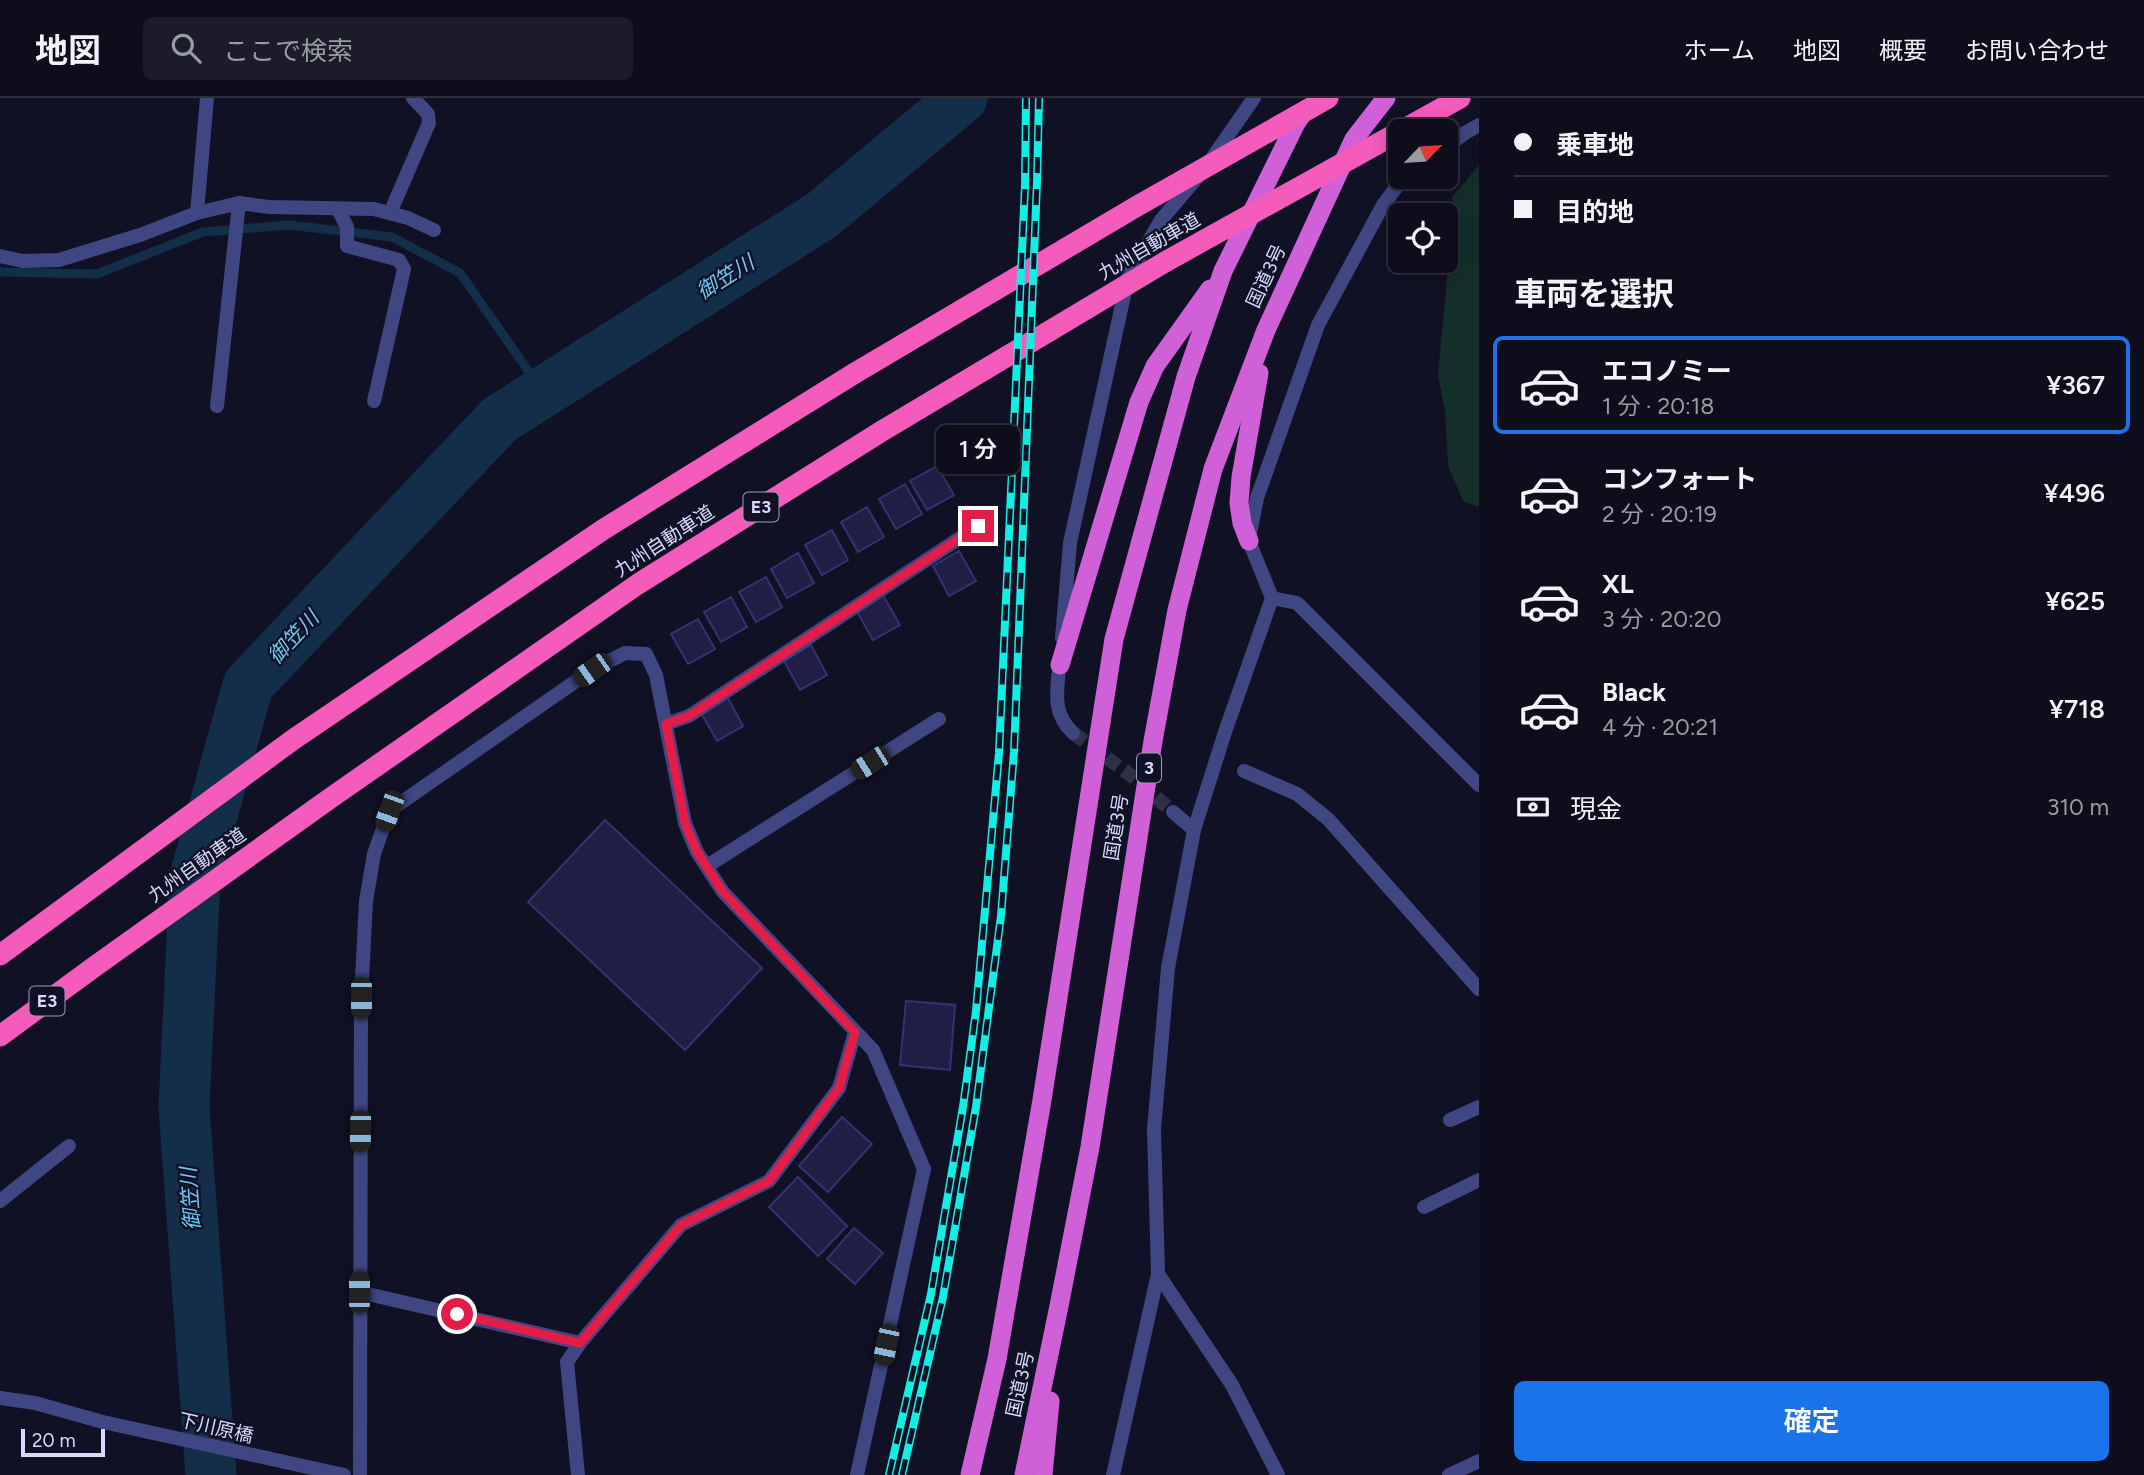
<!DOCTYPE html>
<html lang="ja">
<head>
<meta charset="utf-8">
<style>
  body { margin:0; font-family:Figtree,"Noto Sans JP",sans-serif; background:#1b1b29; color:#f1f3f6; height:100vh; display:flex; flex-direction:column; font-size:26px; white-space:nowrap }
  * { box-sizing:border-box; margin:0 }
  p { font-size:23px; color:#9a9ca3 }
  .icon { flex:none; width:38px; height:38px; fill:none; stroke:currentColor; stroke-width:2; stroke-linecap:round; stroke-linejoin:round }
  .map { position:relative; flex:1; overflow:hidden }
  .drawer { display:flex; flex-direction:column; background:#0d0d1c; width:665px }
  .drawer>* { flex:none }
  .hud { display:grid; align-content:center; height:154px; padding:0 35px; background:#0d0d1c }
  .needle { width:46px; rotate:65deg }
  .fabs { position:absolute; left:1388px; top:21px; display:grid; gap:14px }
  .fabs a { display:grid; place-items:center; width:70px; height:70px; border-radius:10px; background:#0d0d1c; box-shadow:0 4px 18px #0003,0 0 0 2px #2d2d3b; font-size:35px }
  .scale { position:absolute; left:21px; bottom:18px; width:84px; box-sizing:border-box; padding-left:7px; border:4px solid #d7d8fc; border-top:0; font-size:19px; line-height:24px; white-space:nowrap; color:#d7d8fc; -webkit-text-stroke:5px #111125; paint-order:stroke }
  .end { position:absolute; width:32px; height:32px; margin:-16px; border:9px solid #e11d48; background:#fff; box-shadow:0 0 0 4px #fff }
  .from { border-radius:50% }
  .bubble { position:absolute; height:49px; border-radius:10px; background:#0d0d1c; box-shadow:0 4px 18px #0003,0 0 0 2px #2d2d3b; font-size:23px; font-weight:600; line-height:49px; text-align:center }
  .car { position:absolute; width:21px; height:42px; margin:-21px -10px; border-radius:9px; box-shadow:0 0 5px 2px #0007; background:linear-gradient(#222 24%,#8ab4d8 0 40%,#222 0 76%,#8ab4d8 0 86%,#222 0) }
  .hud b { display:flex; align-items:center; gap:24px; height:66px; font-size:26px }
  .hud b+b { border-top:2px solid #2d2d3b }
  .hud i { width:18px; height:18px; background:#f1f3f6 }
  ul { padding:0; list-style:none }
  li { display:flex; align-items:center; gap:21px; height:98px; margin:0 14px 10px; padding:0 21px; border:4px solid transparent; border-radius:10px }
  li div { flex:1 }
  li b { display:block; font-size:26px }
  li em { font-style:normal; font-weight:600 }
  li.current { border-color:#1a73e8 }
  li>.icon { width:63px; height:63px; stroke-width:1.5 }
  h2 { padding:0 35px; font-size:32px; line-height:84px }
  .pay { display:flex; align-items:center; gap:18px; height:77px; padding:0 35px; font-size:26px }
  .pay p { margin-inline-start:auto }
  .button { display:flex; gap:14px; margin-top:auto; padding:14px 35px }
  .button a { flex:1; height:80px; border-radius:10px; background:#1a73e8; color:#fff; font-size:28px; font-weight:600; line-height:80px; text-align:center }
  header { display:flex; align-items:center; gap:42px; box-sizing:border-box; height:98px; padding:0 35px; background:#0d0d1c; border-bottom:2px solid #2d2d3b }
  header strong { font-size:33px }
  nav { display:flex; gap:38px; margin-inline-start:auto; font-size:24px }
  .search { width:490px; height:63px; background:#1b1b29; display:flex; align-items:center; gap:18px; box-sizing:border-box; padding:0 24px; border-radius:10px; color:#9a9ca3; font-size:26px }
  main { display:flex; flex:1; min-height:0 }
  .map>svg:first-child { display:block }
</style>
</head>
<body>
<header>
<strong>地図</strong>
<div class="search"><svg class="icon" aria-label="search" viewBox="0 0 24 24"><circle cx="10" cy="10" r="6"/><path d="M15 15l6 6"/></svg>ここで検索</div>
<nav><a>ホーム</a><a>地図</a><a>概要</a><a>お問い合わせ</a></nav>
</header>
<main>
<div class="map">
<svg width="1479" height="1377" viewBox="0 0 1479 1377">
  <rect width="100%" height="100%" fill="#111125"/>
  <path fill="#142e2a" d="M 1479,67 L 1479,409 L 1463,403 L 1448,367 L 1445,314 L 1438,276 L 1453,117 L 1452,99 Z"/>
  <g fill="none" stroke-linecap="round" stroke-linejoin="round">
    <path stroke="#122e48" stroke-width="9" d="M 0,174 L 97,176 L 203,134 L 289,127 L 392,139 L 460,175 L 543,294"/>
    <path stroke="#122e48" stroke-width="51" d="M 211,1377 L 184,1009 L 195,779 L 248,587 L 499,322 L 822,117 L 962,0"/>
  </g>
  <g fill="#201e45" stroke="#35326f" stroke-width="2">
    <path d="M 937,368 L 954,397 L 927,412 L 910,383 Z"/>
    <path d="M 905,386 L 922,416 L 896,431 L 879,401 Z"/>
    <path d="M 867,409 L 884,439 L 858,454 L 841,424 Z"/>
    <path d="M 832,432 L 848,462 L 822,477 L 805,447 Z"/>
    <path d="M 959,453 L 976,483 L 949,498 L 933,468 Z"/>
    <path d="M 798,455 L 814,485 L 787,500 L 771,471 Z"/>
    <path d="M 766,479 L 782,509 L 756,524 L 739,494 Z"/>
    <path d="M 883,497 L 900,527 L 873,542 L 856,512 Z"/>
    <path d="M 731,499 L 747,529 L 721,544 L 704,514 Z"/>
    <path d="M 698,521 L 715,551 L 688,566 L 671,536 Z"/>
    <path d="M 811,547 L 827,577 L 800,592 L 784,563 Z"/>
    <path d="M 727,598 L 743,628 L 717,643 L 700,613 Z"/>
    <path d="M 605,722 L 762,870 L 685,952 L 528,804 Z"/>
    <path d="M 906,903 L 955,907 L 950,972 L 900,967 Z"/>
    <path d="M 842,1019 L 872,1046 L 828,1094 L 799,1068 Z"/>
    <path d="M 798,1079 L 847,1128 L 818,1158 L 769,1109 Z"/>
    <path d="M 854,1130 L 883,1155 L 855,1186 L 827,1161 Z"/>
  </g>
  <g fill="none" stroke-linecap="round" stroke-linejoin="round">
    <path stroke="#2f2f45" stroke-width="14" stroke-dasharray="14 7" stroke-linecap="butt" d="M 1073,635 L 1133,679 L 1173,714"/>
    <g stroke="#3f4681" stroke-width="14">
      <path d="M 1446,49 L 1465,35"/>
      <path d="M 1249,441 L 1257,400 L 1318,227 L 1383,107 L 1404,79"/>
      <path d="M 707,768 L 939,621"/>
    </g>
    <g stroke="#3f4681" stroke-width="14">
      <path d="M 1465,35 L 1479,27"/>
      <path d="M 338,111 L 347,129 L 347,148 L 399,162 L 404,171 L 374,303"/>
      <path d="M 197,115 L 207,0"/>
      <path d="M 390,115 L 429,25 L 428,16 L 413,0"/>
      <path d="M 0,158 L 23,163 L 59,162 L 140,137 L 197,115 L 239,105 L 269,109 L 374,111 L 408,120 L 434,132"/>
      <path d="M 217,308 L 239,105"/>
      <path d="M 1272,500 L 1297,505 L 1479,687"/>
      <path d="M 1062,540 L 1070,445 L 1128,179 L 1161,122 L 1206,69 L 1254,0"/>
      <path d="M 1060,560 C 1058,590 1050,613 1073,635"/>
      <path d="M 666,626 L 689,618 L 978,428"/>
      <path d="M 1244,673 L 1297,696 L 1328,721 L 1479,891"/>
      <path d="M 1173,714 L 1194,732"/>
      <path d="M 1450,1022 L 1479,1009"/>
      <path d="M 0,1103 L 69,1048"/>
      <path d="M 1424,1109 L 1479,1082"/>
      <path d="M 1158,1176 L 1232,1287 L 1278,1377"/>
      <path d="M 359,1194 L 580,1245"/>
      <path d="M 578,1377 L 567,1264 L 580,1245 L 681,1127 L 769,1083 L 839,990 L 855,934"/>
      <path d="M 857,1377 L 924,1071"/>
      <path d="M 1113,1377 L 1158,1176 L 1154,1031 L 1168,870 L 1194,732 L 1225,634 L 1272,500 L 1249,443"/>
      <path d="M 1449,1377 L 1479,1363"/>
    </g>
    <g stroke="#3f4681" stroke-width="14">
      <path d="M 0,1300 L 35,1305 L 103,1324 L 344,1377"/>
      <path d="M 360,1377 L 361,900 L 366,803 L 374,756 L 389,713 L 592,572 L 625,555 L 646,556 L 656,577 L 685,725 L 697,754 L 723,794 L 873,952 L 924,1071"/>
    </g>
    <g stroke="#d060d8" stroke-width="19">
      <path d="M 1249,443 L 1242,425 L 1239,405 L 1241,379 L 1259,275"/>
      <path d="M 1060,567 L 1139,304 L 1155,268 L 1210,191"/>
      <path d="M 970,1377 L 997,1261 L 1042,1002 L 1114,541 L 1186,279 L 1223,173 L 1296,25 L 1305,12"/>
      <path d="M 1024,1377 L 1059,1208 L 1090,1049 L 1153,643 L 1177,512 L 1213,371 L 1266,232 L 1354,41 L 1386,0"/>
      <path d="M 1043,1377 L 1050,1303"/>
    </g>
    <g stroke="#f45bba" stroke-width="21">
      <path d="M 0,857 L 294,641 L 604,431 L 855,275 L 1139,107 L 1328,0"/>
      <path d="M 0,938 L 94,869 L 332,699 L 638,486 L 882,333 L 1165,164 L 1460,0"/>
    </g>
    <g stroke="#11efe5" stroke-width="8">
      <g id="rail">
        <path d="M 889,1377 L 931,1196 L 963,1009 L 976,913 L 999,655 L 1025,88 L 1026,0"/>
        <path d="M 902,1377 L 943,1199 L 976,1009 L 1001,818 L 1014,654 L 1037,84 L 1039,0"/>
      </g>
    </g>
    <use href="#rail" stroke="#111125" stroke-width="5" stroke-dasharray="16" stroke-linecap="butt"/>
  </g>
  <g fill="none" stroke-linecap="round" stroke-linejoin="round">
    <path stroke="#e11d48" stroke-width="9" d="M 457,1216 L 580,1245 L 681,1127 L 769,1083 L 839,990 L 855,934 L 723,794 L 697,754 L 685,725 L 666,626 L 689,618 L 978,428"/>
  </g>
  <g text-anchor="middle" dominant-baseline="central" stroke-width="5" stroke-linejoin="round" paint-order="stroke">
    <g fill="#111125" stroke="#9c9cbc" stroke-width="2">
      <rect x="743.5" y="394.5" width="35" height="29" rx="5"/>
      <rect x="1137" y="655.5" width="24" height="29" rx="5"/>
      <rect x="29.5" y="888.5" width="35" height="29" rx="5"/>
    </g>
    <g font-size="18" font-weight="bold" fill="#d7d8fc">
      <text x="761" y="409">E3</text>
      <text x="1149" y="670">3</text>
      <text x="47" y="903">E3</text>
    </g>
    <g font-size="19" fill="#d7d8fc" stroke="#111125">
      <text transform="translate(1149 148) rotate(-30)">九州自動車道</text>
      <text transform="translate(1266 178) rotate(-65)">国道3号</text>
      <text transform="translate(664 443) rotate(-33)">九州自動車道</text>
      <text transform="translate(1116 729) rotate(-81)">国道3号</text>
      <text transform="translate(197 767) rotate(-35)">九州自動車道</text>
      <text transform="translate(1020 1286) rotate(-78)">国道3号</text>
      <text transform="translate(216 1330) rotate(13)">下川原橋</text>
    </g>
    <g font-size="21" font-style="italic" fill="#6ccaf5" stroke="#111125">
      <text transform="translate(725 179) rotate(-32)">御笠川</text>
      <text transform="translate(293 539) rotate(-47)">御笠川</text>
      <text transform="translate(190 1101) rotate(-94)">御笠川</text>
    </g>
  </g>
</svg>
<div class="fabs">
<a><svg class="needle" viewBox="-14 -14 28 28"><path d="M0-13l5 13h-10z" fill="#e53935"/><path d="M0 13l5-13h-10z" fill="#9a9ca3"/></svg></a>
<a><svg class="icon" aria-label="locate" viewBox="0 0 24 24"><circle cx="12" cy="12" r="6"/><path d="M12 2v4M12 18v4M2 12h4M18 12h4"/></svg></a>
</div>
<div class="scale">20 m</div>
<i class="end from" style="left:457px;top:1216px"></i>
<i class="end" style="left:978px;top:428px"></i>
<div class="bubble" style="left:936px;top:327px;width:84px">1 分</div>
<i class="car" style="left:592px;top:572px;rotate:235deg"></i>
<i class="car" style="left:870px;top:665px;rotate:238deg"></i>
<i class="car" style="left:389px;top:713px;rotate:200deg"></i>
<i class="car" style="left:361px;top:900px;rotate:180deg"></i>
<i class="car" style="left:360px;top:1033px;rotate:181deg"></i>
<i class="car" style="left:359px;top:1194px;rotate:0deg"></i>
<i class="car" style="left:886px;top:1247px;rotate:192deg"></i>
</div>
<section class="drawer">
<div class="hud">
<b><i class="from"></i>乗車地</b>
<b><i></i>目的地</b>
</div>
<h2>車両を選択</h2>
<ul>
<li class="current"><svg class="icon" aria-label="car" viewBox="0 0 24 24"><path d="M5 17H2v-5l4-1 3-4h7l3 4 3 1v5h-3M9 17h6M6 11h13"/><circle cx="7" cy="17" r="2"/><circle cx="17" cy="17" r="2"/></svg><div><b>エコノミー</b><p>1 分 · 20:18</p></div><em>¥367</em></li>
<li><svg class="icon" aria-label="car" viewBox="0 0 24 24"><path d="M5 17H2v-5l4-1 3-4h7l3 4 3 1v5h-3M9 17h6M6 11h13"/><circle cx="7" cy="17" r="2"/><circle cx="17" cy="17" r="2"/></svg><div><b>コンフォート</b><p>2 分 · 20:19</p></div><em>¥496</em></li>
<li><svg class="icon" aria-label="car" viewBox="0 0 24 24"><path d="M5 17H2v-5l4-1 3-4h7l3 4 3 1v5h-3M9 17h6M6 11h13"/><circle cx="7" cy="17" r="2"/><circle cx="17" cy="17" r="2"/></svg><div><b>XL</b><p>3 分 · 20:20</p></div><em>¥625</em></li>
<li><svg class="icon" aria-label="car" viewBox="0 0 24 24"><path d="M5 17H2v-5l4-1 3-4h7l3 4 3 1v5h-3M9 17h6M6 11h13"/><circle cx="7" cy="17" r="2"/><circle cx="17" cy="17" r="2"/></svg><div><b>Black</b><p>4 分 · 20:21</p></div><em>¥718</em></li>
</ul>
<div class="pay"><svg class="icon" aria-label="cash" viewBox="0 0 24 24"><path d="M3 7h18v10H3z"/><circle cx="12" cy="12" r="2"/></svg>現金<p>310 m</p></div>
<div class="button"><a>確定</a></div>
</section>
</main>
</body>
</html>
